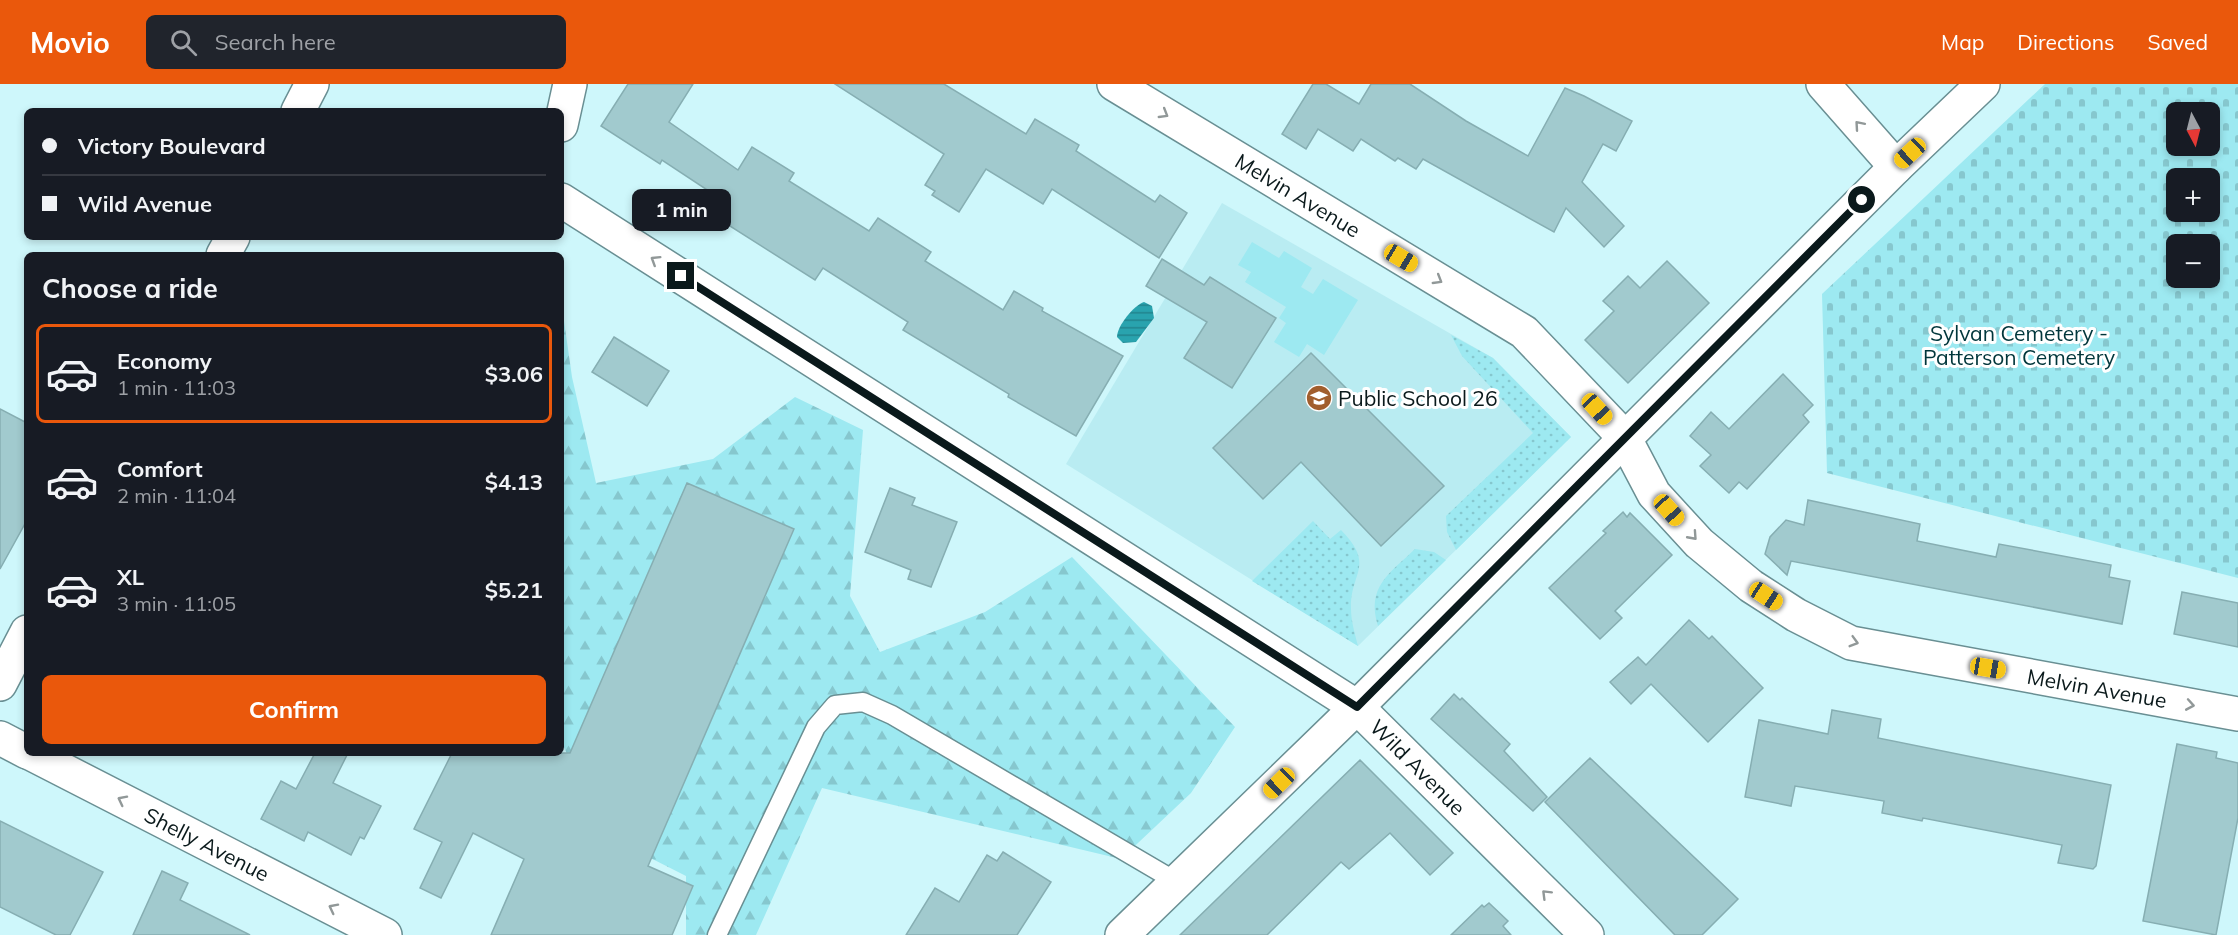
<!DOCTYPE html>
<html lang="en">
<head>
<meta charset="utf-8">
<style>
  body { margin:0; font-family:Mulish,sans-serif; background:#20242c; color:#f1f3f6; height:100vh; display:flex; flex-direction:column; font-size:22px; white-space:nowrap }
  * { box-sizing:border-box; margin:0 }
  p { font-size:20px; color:#9ea1a6 }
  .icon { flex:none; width:33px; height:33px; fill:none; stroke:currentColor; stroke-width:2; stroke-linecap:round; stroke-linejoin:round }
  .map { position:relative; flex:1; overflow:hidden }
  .drawer { position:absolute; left:24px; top:168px; width:540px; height:504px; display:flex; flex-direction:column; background:#171b24; border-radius:9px; box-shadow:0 3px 9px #0003 }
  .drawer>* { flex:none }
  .guide { position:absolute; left:24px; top:24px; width:540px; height:132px; border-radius:9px; box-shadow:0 3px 9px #0003; display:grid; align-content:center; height:132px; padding:0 18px; background:#171b24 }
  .needle { width:39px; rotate:173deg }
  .buttons { position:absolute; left:2166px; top:18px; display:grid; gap:12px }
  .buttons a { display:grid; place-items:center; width:54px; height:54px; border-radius:9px; background:#171b24; box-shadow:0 3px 9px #0003; font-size:30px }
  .end { position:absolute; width:27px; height:27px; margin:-14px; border:8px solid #0a191b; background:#fff; box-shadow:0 0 0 3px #fff }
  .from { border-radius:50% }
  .bubble { position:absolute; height:42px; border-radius:9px; background:#171b24; box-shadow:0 3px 9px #0003; font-size:20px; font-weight:700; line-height:42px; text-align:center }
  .car { position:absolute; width:18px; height:36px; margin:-18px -9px; border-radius:8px; box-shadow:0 0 4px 2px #0007; background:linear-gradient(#f5c518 24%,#345 0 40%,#f5c518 0 76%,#345 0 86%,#f5c518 0) }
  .guide b { display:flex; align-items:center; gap:21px; height:57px; font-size:22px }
  .guide b+b { border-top:2px solid #363941 }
  .guide i { width:15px; height:15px; background:#f1f3f6 }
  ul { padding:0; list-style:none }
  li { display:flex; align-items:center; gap:18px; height:99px; margin:0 12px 9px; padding:0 6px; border:3px solid transparent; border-radius:9px }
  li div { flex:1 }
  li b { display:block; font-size:22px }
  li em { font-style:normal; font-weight:700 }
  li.active { border-color:#ea580c }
  li>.icon { width:54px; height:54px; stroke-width:1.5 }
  h2 { padding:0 18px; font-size:27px; line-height:72px }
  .cta { display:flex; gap:12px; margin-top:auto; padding:12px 18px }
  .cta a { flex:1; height:69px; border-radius:9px; background:#ea580c; color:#fff; font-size:24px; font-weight:700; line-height:69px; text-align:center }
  header { display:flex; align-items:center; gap:36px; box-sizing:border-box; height:84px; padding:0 30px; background:#ea580c; color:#fff }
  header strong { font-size:28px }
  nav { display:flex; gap:33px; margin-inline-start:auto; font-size:21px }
  .search { width:420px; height:54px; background:#20242c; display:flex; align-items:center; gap:15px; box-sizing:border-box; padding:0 21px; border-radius:9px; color:#9ea1a6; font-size:22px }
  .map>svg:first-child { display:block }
</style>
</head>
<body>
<header>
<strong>Movio</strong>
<div class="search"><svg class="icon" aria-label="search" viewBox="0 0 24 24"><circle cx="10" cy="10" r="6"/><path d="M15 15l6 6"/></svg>Search here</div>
<nav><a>Map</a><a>Directions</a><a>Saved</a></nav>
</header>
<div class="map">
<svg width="2238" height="851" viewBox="0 0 2238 851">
  <defs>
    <pattern id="grass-dots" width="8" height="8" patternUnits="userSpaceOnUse" patternTransform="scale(1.5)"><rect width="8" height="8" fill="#9de9f1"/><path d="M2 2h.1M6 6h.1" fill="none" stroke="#86c7ce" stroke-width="1.8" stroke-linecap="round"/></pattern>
    <pattern id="forest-firs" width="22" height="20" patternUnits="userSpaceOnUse" patternTransform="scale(1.5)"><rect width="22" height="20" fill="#9de9f1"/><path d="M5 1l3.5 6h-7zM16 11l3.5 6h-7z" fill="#86c7ce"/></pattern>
    <pattern id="cemetery-stones" width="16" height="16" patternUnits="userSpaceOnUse" patternTransform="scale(1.5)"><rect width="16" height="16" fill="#9de9f1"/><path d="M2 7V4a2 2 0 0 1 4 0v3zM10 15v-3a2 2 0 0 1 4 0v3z" fill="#86c7ce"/></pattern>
    <pattern id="water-rules" width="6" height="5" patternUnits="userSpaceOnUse" patternTransform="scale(1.5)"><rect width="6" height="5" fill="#29a3ae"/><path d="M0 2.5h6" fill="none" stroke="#21848d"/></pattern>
  </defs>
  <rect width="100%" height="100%" fill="#cef7fb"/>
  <path fill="#b9ecf2" d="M 1222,119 L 1493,274 L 1571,353 L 1358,562 L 1066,380 Z"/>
  <g fill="url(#grass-dots)">
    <path d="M 1451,251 L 1493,274 L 1571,353 L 1456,466 L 1447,448 L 1446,432 L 1533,349 L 1462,272 Z"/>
    <path d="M 1313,437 L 1330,455 L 1341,446 C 1376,482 1350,488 1351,525 C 1351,537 1355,550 1358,562 L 1252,497 Z"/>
    <path d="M 1415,465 L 1434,468 L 1446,476 L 1378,542 C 1366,503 1389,490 1415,465 Z"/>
  </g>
  <path fill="url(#forest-firs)" d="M 561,216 L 572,293 L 596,399 L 713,375 L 795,313 L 863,346 L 850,512 L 880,568 L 985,528 L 1072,473 L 1235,643 L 1191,709 L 1121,775 L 822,704 L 756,851 L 686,851 L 686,792 L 603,750 L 562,659 Z"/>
  <path fill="url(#cemetery-stones)" fill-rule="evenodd" d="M 2045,0 L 2238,0 L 2238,494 L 1827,389 L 1822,210 ZM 2176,28 L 2210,28 L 2210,62 L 2176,62 ZM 2176,94 L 2210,94 L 2210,128 L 2176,128 ZM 2176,160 L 2210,160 L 2210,194 L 2176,194 Z"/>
  <path fill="#9de9f1" d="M 1252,158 L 1279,174 L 1284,167 L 1312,184 L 1301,203 L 1313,210 L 1323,195 L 1358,216 L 1324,271 L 1307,260 L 1299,273 L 1274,258 L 1286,239 L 1279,234 L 1286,223 L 1245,198 L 1251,188 L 1238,181 Z"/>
  <path fill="url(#water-rules)" d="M 1144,218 L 1152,222 L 1154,234 L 1136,258 L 1123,259 L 1117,253 C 1117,242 1134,221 1144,218 Z"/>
  <g fill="#a1cace" stroke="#86aeb2" stroke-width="1.5">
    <path d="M 628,0 L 693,0 L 669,38 L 738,86 L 752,63 L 794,89 L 789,97 L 869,147 L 878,134 L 931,168 L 925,177 L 1003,226 L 1014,207 L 1043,224 L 1042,227 L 1123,272 L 1076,352 L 1008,313 L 1009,310 L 903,246 L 908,238 L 823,184 L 815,196 L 711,130 L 721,115 L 662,76 L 660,80 L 601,42 Z"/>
    <path d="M 835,0 L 944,0 L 1026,50 L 1035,35 L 1079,61 L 1076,67 L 1155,118 L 1160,111 L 1187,129 L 1159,174 L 1052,105 L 1043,120 L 986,85 L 959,128 L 932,111 L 935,107 L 925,101 L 944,70 Z"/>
    <path d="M 1313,0 L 1326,0 L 1359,20 L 1371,0 L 1410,0 L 1466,37 L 1528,72 L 1565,4 L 1584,12 L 1632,37 L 1616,67 L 1603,60 L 1582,98 L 1624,142 L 1604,163 L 1566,124 L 1554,148 L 1423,75 L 1416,85 L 1398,74 L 1395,77 L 1361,55 L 1353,67 L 1318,45 L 1306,65 L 1282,50 Z"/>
    <path d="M 1162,175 L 1204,201 L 1210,193 L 1276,234 L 1232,304 L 1184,274 L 1207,238 L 1146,202 Z"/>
    <path d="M 1667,177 L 1709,219 L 1628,299 L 1585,256 L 1614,227 L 1603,217 L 1628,192 L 1640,204 Z"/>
    <path d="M 614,253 L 669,287 L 647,322 L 592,288 Z"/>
    <path d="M 1311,269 L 1444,402 L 1381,462 L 1301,378 L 1263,415 L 1213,364 Z"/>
    <path d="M 1783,290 L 1813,321 L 1803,331 L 1809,338 L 1747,405 L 1739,398 L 1729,409 L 1700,382 L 1711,371 L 1690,352 L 1711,328 L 1729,345 Z"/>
    <path d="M 0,325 L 27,339 L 27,436 L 0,485 Z"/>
    <path d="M 687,399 L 794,445 L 648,782 L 693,802 L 672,851 L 491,851 L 524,775 L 473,749 L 441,814 L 420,804 L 442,758 L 414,745 L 452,669 L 570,669 Z"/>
    <path d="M 890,404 L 915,414 L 912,421 L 957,438 L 931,503 L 908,495 L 911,486 L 865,468 Z"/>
    <path d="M 1808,416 L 1920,440 L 1917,457 L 1996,473 L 1999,460 L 2111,481 L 2109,493 L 2130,497 L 2122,540 L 1791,477 L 1787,491 L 1765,470 L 1770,453 L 1786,436 L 1804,441 Z"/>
    <path d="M 1623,428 L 1627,433 L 1630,429 L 1672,471 L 1615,527 L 1622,534 L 1600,555 L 1549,504 L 1606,449 L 1603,447 Z"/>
    <path d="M 2182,508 L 2238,519 L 2238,563 L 2174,550 Z"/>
    <path d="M 1689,536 L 1709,555 L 1712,552 L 1763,604 L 1708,658 L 1651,600 L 1631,620 L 1610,598 L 1638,573 L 1646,581 Z"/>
    <path d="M 1454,610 L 1460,616 L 1462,614 L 1510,660 L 1504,667 L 1547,713 L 1533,727 L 1431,635 Z"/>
    <path d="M 1832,626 L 1881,635 L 1878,654 L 2111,701 L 2096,782 L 2093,785 L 2058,779 L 2062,761 L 1923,734 L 1922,737 L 1882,729 L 1884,717 L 1795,702 L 1791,722 L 1745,713 L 1759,636 L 1828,650 Z"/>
    <path d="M 2177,660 L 2217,668 L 2216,674 L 2238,679 L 2238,734 L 2216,851 L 2143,837 Z"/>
    <path d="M 315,669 L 348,669 L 333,699 L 381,722 L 364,755 L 360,753 L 351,771 L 308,748 L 304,757 L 261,735 L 281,697 L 296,705 Z"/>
    <path d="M 1590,674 L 1738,815 L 1702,851 L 1675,851 L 1545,718 Z"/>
    <path d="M 1360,676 L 1453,769 L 1430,791 L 1390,749 L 1349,785 L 1341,778 L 1267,851 L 1180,851 Z"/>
    <path d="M 0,737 L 103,788 L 70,851 L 56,851 L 0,823 Z"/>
    <path d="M 1003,768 L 1051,798 L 1017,851 L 906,851 L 935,804 L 959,818 L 987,771 L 997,777 Z"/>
    <path d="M 162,787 L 188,799 L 180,816 L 250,851 L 133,851 Z"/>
    <path d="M 1489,819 L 1508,837 L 1503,842 L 1511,851 L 1451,851 L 1482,821 L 1484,823 Z"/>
  </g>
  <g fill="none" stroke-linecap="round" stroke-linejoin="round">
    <g stroke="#698f93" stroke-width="21">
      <path id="service" d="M 717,851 L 816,643 L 835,621 L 863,618 L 892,631 L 1177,798"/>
    </g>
    <g stroke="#698f93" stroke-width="36">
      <g id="minor">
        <path d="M 1114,0 L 1524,248 L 1624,353 L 1654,410 L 1699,459 L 1751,502 L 1796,531 L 1851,559 L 2238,630"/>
        <path d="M 1823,0 L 1896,83"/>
        <path d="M 298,27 L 312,0"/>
        <path d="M 561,41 L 570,0"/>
        <path d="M 561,116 L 1357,623 L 1587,851"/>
        <path d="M 223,171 L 233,153"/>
        <path d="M 0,600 L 27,548"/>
        <path d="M 0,654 L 27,668"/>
        <path d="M 30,669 L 385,851"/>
      </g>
    </g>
    <g stroke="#698f93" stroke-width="36">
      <path id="secondary" d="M 1122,851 L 1357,623 L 1896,83 L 1983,0"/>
    </g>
    <use href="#service" stroke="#fff" stroke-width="18"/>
    <use href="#minor" stroke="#fff" stroke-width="33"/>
    <use href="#secondary" stroke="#fff" stroke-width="33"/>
  </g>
  <defs><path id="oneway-chevron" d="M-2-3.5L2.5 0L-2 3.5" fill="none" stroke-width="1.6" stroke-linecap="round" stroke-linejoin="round" transform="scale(1.5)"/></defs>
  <g stroke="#919898">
    <use href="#oneway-chevron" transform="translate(1164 30) rotate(31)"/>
    <use href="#oneway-chevron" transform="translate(1859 41) rotate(-131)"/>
    <use href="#oneway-chevron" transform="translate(655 176) rotate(-148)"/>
    <use href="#oneway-chevron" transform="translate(1438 196) rotate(31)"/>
    <use href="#oneway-chevron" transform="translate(1693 452) rotate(48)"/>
    <use href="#oneway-chevron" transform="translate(1854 558) rotate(16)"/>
    <use href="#oneway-chevron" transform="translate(2190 621) rotate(10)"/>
    <use href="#oneway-chevron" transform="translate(122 716) rotate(-153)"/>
    <use href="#oneway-chevron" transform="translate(1546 810) rotate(-135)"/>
    <use href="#oneway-chevron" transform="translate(333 824) rotate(-153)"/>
  </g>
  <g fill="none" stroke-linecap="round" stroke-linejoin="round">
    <path stroke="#0a191b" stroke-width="8" d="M 681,192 L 1357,623 L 1862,116"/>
  </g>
  <defs>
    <g id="school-disc" transform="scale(1.35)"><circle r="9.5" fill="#a15e2d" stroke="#fff"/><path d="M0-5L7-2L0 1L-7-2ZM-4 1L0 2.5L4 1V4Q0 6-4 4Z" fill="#fff"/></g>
  </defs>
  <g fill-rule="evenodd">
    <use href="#school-disc" x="1319" y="314"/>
  </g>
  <g text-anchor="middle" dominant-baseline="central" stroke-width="6" stroke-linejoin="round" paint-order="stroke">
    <g font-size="21" fill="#0a191b" stroke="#fff">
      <text transform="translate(1298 111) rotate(31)">Melvin Avenue</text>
      <text transform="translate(2097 604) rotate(10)">Melvin Avenue</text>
      <text transform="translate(1418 683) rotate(45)">Wild Avenue</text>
      <text transform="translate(207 760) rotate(27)">Shelly Avenue</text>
    </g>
    <g font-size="21" fill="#00363b" stroke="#fff">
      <text x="2019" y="249">Sylvan Cemetery -<tspan x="2019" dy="24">Patterson Cemetery</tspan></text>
    </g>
    <g font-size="21" fill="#0a191b" stroke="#fff" text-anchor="start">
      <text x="1338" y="314">Public School 26</text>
    </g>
  </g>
</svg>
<div class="buttons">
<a><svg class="needle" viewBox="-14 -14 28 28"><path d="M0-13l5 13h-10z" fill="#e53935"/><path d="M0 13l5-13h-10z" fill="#9ea1a6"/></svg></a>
<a>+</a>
<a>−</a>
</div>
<i class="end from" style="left:1862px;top:116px"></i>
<i class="end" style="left:681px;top:192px"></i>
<div class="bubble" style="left:632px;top:105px;width:99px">1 min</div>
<i class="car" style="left:1910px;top:69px;rotate:227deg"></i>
<i class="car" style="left:1401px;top:174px;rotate:121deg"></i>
<i class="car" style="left:1597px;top:325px;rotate:137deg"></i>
<i class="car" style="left:1669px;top:426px;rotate:138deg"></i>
<i class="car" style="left:1766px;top:512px;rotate:123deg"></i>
<i class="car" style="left:1988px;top:584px;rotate:100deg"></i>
<i class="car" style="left:1279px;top:699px;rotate:226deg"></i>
<div class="guide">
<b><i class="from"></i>Victory Boulevard</b>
<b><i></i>Wild Avenue</b>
</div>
<section class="drawer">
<h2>Choose a ride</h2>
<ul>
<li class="active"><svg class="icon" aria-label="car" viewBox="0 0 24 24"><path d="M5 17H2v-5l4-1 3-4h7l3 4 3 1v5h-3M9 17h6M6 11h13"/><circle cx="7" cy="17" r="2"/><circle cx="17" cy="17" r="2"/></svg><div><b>Economy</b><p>1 min · 11:03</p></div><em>$3.06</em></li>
<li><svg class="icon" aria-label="car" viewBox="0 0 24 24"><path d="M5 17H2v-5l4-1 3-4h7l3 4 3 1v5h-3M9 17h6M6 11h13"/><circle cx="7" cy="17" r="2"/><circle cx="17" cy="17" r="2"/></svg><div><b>Comfort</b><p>2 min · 11:04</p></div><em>$4.13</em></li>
<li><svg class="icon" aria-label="car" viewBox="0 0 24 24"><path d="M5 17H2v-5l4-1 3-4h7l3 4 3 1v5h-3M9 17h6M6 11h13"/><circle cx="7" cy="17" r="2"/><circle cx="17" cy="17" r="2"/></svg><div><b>XL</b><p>3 min · 11:05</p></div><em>$5.21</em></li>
</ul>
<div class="cta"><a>Confirm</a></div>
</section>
</div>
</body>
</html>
